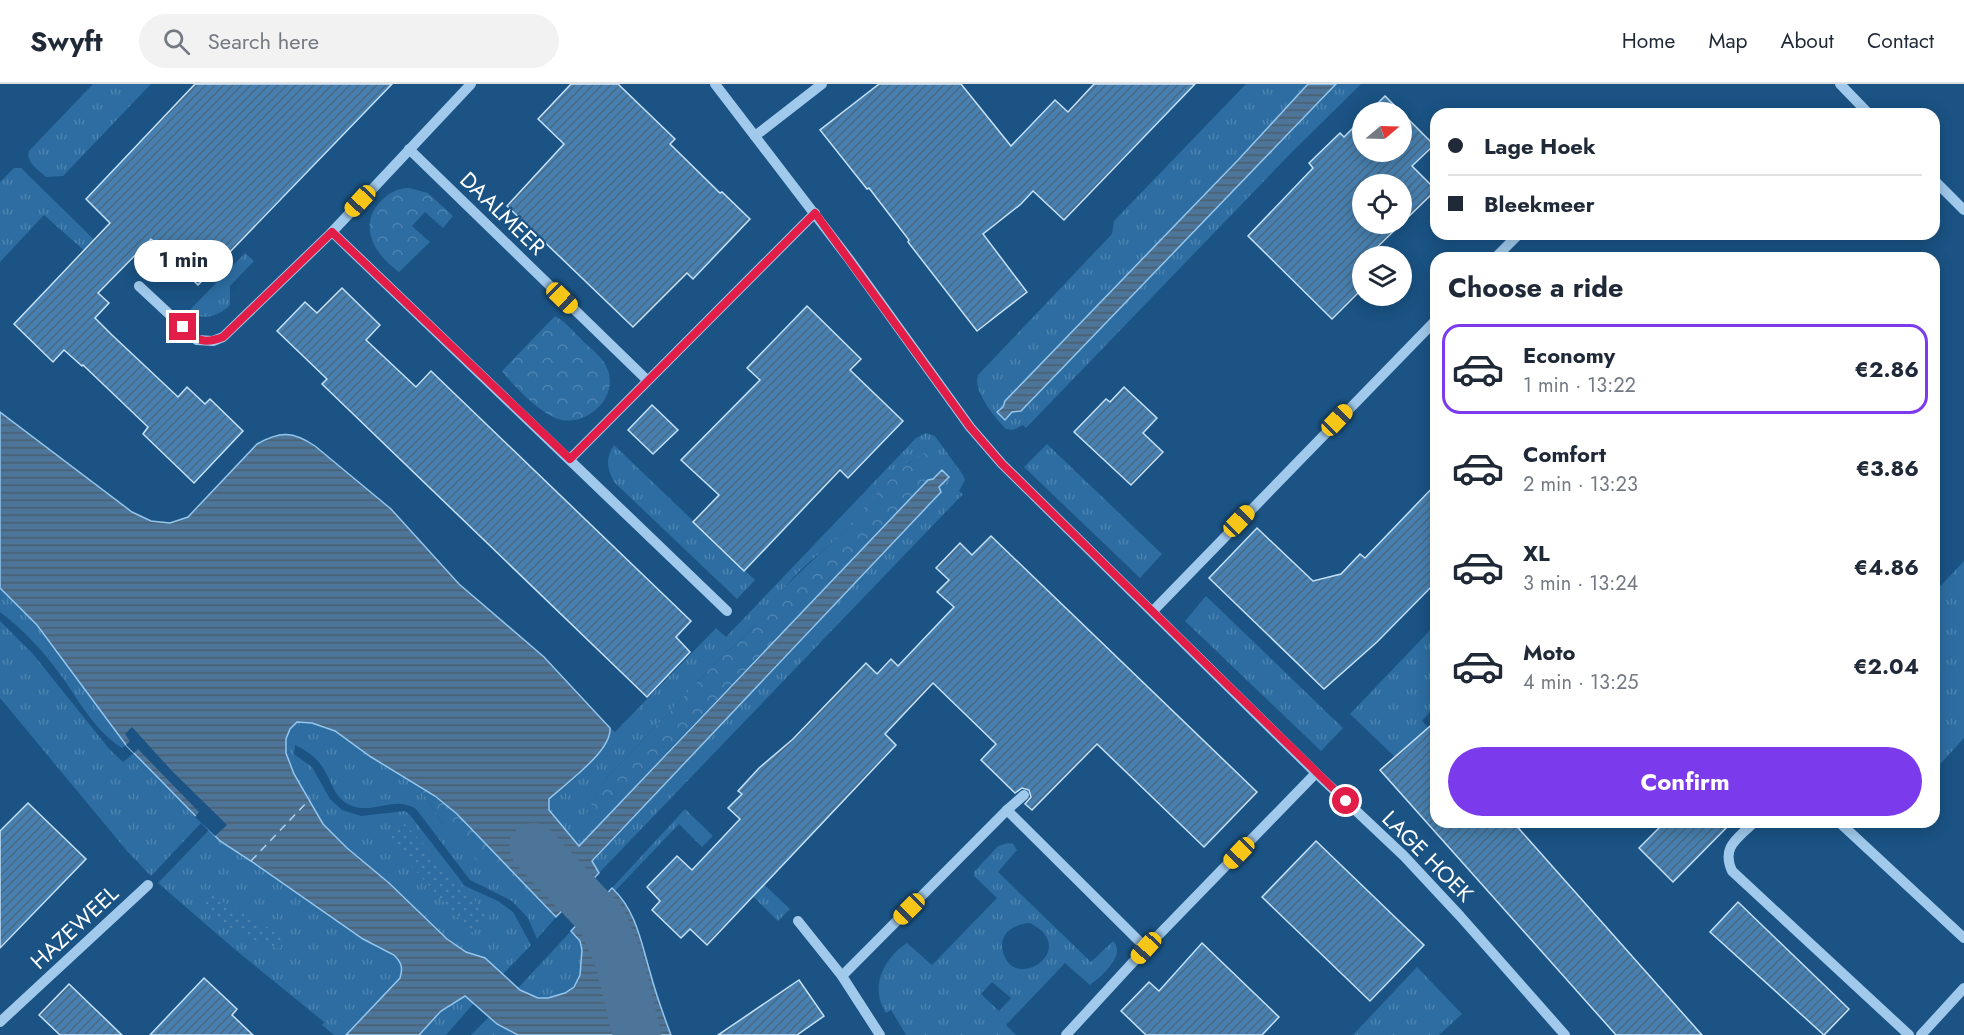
<!DOCTYPE html>
<html lang="en">
<head>
<meta charset="utf-8">
<style>
  body { margin:0; font-family:Jost,sans-serif; background:#f2f2f3; color:#1f2937; height:100vh; display:flex; flex-direction:column; font-size:22px; white-space:nowrap }
  * { box-sizing:border-box; margin:0 }
  p { font-size:20px; color:#747a83 }
  .icon { flex:none; width:33px; height:33px; fill:none; stroke:currentColor; stroke-width:2; stroke-linecap:round; stroke-linejoin:round }
  .map { position:relative; flex:1; overflow:hidden }
  .drawer { position:absolute; left:1430px; top:168px; width:510px; height:576px; display:flex; flex-direction:column; background:#fff; border-radius:18px; box-shadow:0 3px 15px #0003 }
  .drawer>* { flex:none }
  .hud { position:absolute; left:1430px; top:24px; width:510px; height:132px; border-radius:18px; box-shadow:0 3px 15px #0003; display:grid; align-content:center; height:132px; padding:0 18px; background:#fff }
  .needle { width:39px; rotate:71deg }
  .tools { position:absolute; left:1352px; top:18px; display:grid; gap:12px }
  .tools a { display:grid; place-items:center; width:60px; height:60px; border-radius:50%; background:#fff; box-shadow:0 3px 15px #0003; font-size:30px }
  .end { position:absolute; width:27px; height:27px; margin:-14px; border:8px solid #e11d48; background:#fff; box-shadow:0 0 0 3px #fff }
  .from { border-radius:50% }
  .bubble { position:absolute; height:42px; border-radius:21px; background:#fff; box-shadow:0 3px 15px #0003; font-size:20px; font-weight:700; line-height:42px; text-align:center }
  .car { position:absolute; width:18px; height:36px; margin:-18px -9px; border-radius:8px; box-shadow:0 0 4px 2px #0007; background:linear-gradient(#f5c518 24%,#345 0 40%,#f5c518 0 76%,#345 0 86%,#f5c518 0) }
  .hud b { display:flex; align-items:center; gap:21px; height:57px; font-size:22px }
  .hud b+b { border-top:2px solid #e0e1e3 }
  .hud i { width:15px; height:15px; background:#1f2937 }
  ul { padding:0; list-style:none }
  li { display:flex; align-items:center; gap:18px; height:90px; margin:0 12px 9px; padding:0 6px; border:3px solid transparent; border-radius:18px }
  li div { flex:1 }
  li b { display:block; font-size:22px }
  li em { font-style:normal; font-weight:700 }
  li.on { border-color:#7c3aed }
  li>.icon { width:54px; height:54px; stroke-width:1.5 }
  h2 { padding:0 18px; font-size:27px; line-height:72px }
  .cta { display:flex; gap:12px; margin-top:auto; padding:12px 18px }
  .cta a { flex:1; height:69px; border-radius:36px; background:#7c3aed; color:#fff; font-size:24px; font-weight:700; line-height:69px; text-align:center }
  header { display:flex; align-items:center; gap:36px; box-sizing:border-box; height:84px; padding:0 30px; background:#fff; border-bottom:2px solid #e0e1e3 }
  header strong { font-size:28px }
  nav { display:flex; gap:33px; margin-inline-start:auto; font-size:21px }
  .search { width:420px; height:54px; background:#f2f2f3; display:flex; align-items:center; gap:15px; box-sizing:border-box; padding:0 21px; border-radius:33px; color:#747a83; font-size:22px }
  .map>svg:first-child { display:block }
</style>
</head>
<body>
<header>
<strong>Swyft</strong>
<div class="search"><svg class="icon" aria-label="search" viewBox="0 0 24 24"><circle cx="10" cy="10" r="6"/><path d="M15 15l6 6"/></svg>Search here</div>
<nav><a>Home</a><a>Map</a><a>About</a><a>Contact</a></nav>
</header>
<div class="map">
<svg width="1964" height="951" viewBox="0 0 1964 951">
  <defs>
    <pattern id="grass-tufts" width="24" height="20" patternUnits="userSpaceOnUse" patternTransform="scale(1.5)"><rect width="24" height="20" fill="#2d6da2"/><path d="M3 7l-1-3M5 7V3M7 7l1-3M15 17l-1-3M17 17v-4M19 17l1-3" fill="none" stroke="#4c83b0"/></pattern>
    <pattern id="forest-crowns" width="20" height="18" patternUnits="userSpaceOnUse" patternTransform="scale(1.5)"><rect width="20" height="18" fill="#2d6da2"/><path d="M2 6a3 3 0 1 1 6 0M12 15a3 3 0 1 1 6 0" fill="none" stroke="#4c83b0"/></pattern>
    <pattern id="park-dots" width="8" height="8" patternUnits="userSpaceOnUse" patternTransform="scale(1.5)"><rect width="8" height="8" fill="#2d6da2"/><path d="M2 2h.1M6 6h.1" fill="none" stroke="#4c83b0" stroke-width="1.8" stroke-linecap="round"/></pattern>
    <pattern id="water-rules" width="6" height="5" patternUnits="userSpaceOnUse" patternTransform="scale(1.5)"><rect width="6" height="5" fill="#4c7599"/><path d="M0 2.5h6" fill="none" stroke="#4c5e6f"/></pattern>
    <pattern id="building-hatch" width="6" height="6" patternUnits="userSpaceOnUse" patternTransform="scale(1.5)"><rect width="6" height="6" fill="#4780b0"/><path d="M-1 1l2-2M0 6l6-6M5 7l2-2" fill="none" stroke="#496983"/></pattern>
  </defs>
  <rect width="100%" height="100%" fill="#1a5384"/>
  <g fill="url(#grass-tufts)" fill-rule="evenodd">
    <path d="M 93,0 L 151,0 L 63,92 L 46,93 C 39,86 25,78 29,67 Z"/>
    <path d="M 1246,0 L 1308,0 L 1239,75 L 1005,317 L 1003,319 L 1005,336 L 1012,328 L 1021,327 L 1336,0 L 1361,0 L 1291,69 L 1026,344 L 1023,341 L 1013,346 L 1006,345 C 995,334 972,306 978,291 L 1112,150 L 1114,137 Z"/>
    <path d="M 14,84 L 21,84 L 123,184 L 114,193 L 44,131 L 0,178 L 0,98 Z"/>
    <path d="M 245,169 L 254,177 L 230,202 L 230,221 C 218,233 203,237 188,228 Z"/>
    <path d="M 926,349 L 935,352 L 963,391 L 965,396 L 959,407 L 963,410 L 599,789 L 592,778 L 941,408 L 939,403 L 949,392 L 928,396 L 931,391 L 911,377 C 886,400 864,426 841,450 C 826,466 807,478 793,494 C 770,519 753,550 725,569 L 604,697 C 596,716 580,730 591,750 L 579,763 L 549,726 L 549,715 L 576,694 L 611,650 L 610,644 L 615,648 L 716,544 L 726,553 L 916,354 Z"/>
    <path d="M 1047,360 L 1162,470 L 1140,494 L 1024,383 Z"/>
    <path d="M 614,361 L 755,496 L 737,515 L 614,398 C 607,384 605,375 614,361 Z"/>
    <path d="M 1964,477 L 1964,654 L 1934,687 L 1934,509 Z"/>
    <path d="M 0,504 L 37,541 L 126,661 L 122,664 C 96,648 79,617 62,593 C 45,569 23,545 0,528 Z"/>
    <path d="M 1206,512 L 1343,644 L 1321,667 L 1185,537 Z"/>
    <path d="M 0,537 L 33,570 L 110,666 L 123,678 L 134,669 L 201,739 L 151,792 L 127,767 L 0,614 Z"/>
    <path d="M 1435,541 L 1435,622 L 1422,637 L 1428,643 L 1395,673 L 1350,630 Z"/>
    <path d="M 297,638 L 312,639 L 335,647 L 371,673 L 418,700 L 442,739 L 503,788 L 525,800 L 556,833 L 537,855 L 528,834 L 512,817 L 470,796 L 416,725 C 395,711 374,730 352,722 C 333,715 332,695 321,681 C 314,671 305,666 295,661 L 294,670 L 312,683 L 330,715 L 342,726 L 361,732 L 405,727 L 410,731 L 465,802 L 498,817 L 513,828 L 531,861 L 502,891 L 485,874 L 466,868 L 447,855 L 389,799 L 347,764 L 323,740 L 294,690 L 286,669 L 286,655 L 290,645 Z"/>
    <path d="M 685,725 L 713,752 L 702,763 L 679,740 L 615,807 L 612,804 Z"/>
    <path d="M 209,746 L 220,757 L 251,777 L 363,855 L 394,871 L 401,879 L 402,886 L 400,894 L 346,951 L 334,951 L 322,941 L 324,938 L 232,863 L 158,799 Z"/>
    <path d="M 719,758 L 790,825 L 778,837 L 709,769 Z"/>
    <path d="M 1008,759 L 1013,760 L 1017,766 L 998,788 L 1091,878 L 1113,857 C 1127,871 1101,893 1090,901 L 1065,879 L 1006,941 L 1016,951 L 906,951 L 891,926 L 886,929 C 869,903 884,874 907,859 L 932,881 L 997,814 L 974,792 L 974,788 L 998,762 ZM 1030,839 C 1081,865 1014,910 1003,868 C 998,849 1014,840 1030,839 ZM 992,898 L 1011,914 L 999,927 L 981,910 Z"/>
    <path d="M 571,847 C 574,851 578,854 580,858 C 584,865 583,874 582,881 C 580,888 578,898 574,903 C 560,919 532,916 518,904 Z"/>
    <path d="M 1417,883 L 1462,930 L 1439,951 L 1353,951 Z"/>
    <path d="M 465,912 L 474,919 L 446,951 L 419,951 L 441,927 Z"/>
    <path d="M 489,933 L 497,940 L 518,951 L 471,951 Z"/>
  </g>
  <g fill="url(#forest-crowns)">
    <path d="M 409,104 L 428,109 L 453,132 L 443,144 L 425,128 L 412,142 L 430,158 L 399,188 C 376,172 357,143 380,118 C 389,109 397,104 409,104 Z"/>
    <path d="M 555,232 C 566,238 574,248 583,257 C 591,265 603,273 607,284 C 619,312 590,341 562,336 C 544,333 513,302 502,287 Z"/>
    <path d="M 924,369 L 929,372 C 933,381 934,388 928,396 L 667,668 L 591,750 L 584,734 L 604,697 L 725,569 C 750,552 762,530 781,508 C 799,487 821,470 841,450 C 867,422 890,389 924,369 Z"/>
    <path d="M 418,700 L 457,730 L 525,800 L 476,776 L 442,739 Z"/>
  </g>
  <g fill="url(#park-dots)">
    <path d="M 402,737 L 490,833 L 472,849 L 385,753 Z"/>
    <path d="M 211,811 L 284,853 L 280,865 C 252,857 225,843 202,824 Z"/>
  </g>
  <g fill="url(#water-rules)" stroke="#93c6ee" stroke-width="1.5">
    <path d="M 1308,0 L 1336,0 L 1021,327 L 1012,328 L 1005,336 L 997,328 L 1003,323 L 1005,317 L 1239,75 Z"/>
    <path d="M 0,328 L 132,428 L 151,437 L 170,439 L 188,433 L 257,360 C 280,347 293,347 315,362 L 391,425 L 459,500 L 544,573 L 610,644 C 612,667 565,700 549,715 L 549,726 L 579,762 L 928,396 L 933,395 L 942,386 L 949,393 L 939,403 L 941,408 L 592,777 L 599,789 L 556,833 L 457,730 L 435,712 L 371,673 L 335,647 L 312,639 L 297,638 L 290,645 L 286,655 L 286,669 L 294,690 L 323,740 L 347,764 L 389,799 L 447,855 L 466,868 L 485,874 L 520,906 L 538,914 L 548,914 L 565,909 L 574,903 L 580,891 L 582,866 L 580,857 L 571,847 L 612,804 C 636,826 641,858 650,888 C 656,910 663,930 671,951 L 518,951 L 497,940 L 465,912 L 441,927 L 419,951 L 346,951 L 400,894 C 403,884 402,879 394,871 L 363,855 L 251,777 L 220,757 L 126,661 L 37,541 L 0,504 Z"/>
  </g>
  <path fill="#1a5384" d="M 132,643 L 172,687 L 227,741 L 215,752 L 195,733 L 199,728 L 138,665 L 134,669 L 126,661 L 130,657 L 125,650 Z"/>
  <g fill="none" stroke-linecap="round" stroke-linejoin="round">
    <path stroke="#4c7599" stroke-width="48" d="M 533,763 L 602,836 L 619,876 L 637,951"/>
    <path stroke="#acd3f3" stroke-width="1.5" stroke-dasharray="8 6" stroke-linecap="butt" d="M 251,777 L 308,717"/>
  </g>
  <g fill="url(#building-hatch)" stroke="#c5e1f8" stroke-width="1.5" fill-rule="evenodd">
    <path d="M 195,0 L 392,0 L 198,201 L 151,155 L 98,209 L 109,219 L 95,234 L 112,251 L 178,313 L 187,303 L 205,320 L 210,315 L 243,347 L 194,399 L 143,350 L 148,343 L 83,281 L 82,282 L 64,266 L 53,278 L 14,240 L 110,139 L 86,115 Z"/>
    <path d="M 571,0 L 618,0 L 675,55 L 670,60 L 720,109 L 722,108 L 750,135 L 693,195 L 687,189 L 633,243 L 507,122 L 564,60 L 538,35 Z"/>
    <path d="M 879,0 L 961,0 L 1011,62 L 1055,16 L 1068,28 L 1094,0 L 1195,0 L 1064,136 L 1033,107 L 1021,120 L 983,150 L 1027,208 L 977,247 L 908,158 L 909,156 L 869,104 L 867,105 L 820,46 Z"/>
    <path d="M 1385,12 L 1434,61 L 1412,82 L 1436,106 L 1368,172 L 1362,172 L 1362,205 L 1332,235 L 1248,152 L 1313,84 L 1309,79 L 1340,49 L 1344,53 L 1362,35 L 1362,68 L 1401,68 L 1401,28 L 1369,28 ZM 1362,100 L 1401,100 L 1401,140 L 1362,140 Z"/>
    <path d="M 342,204 L 380,241 L 366,256 L 416,303 L 431,287 L 691,537 L 676,553 L 690,568 L 647,613 L 322,300 L 327,295 L 277,247 L 305,218 L 317,229 Z"/>
    <path d="M 807,222 L 861,275 L 850,286 L 903,337 L 848,394 L 840,386 L 744,487 L 693,438 L 719,411 L 681,376 L 760,296 L 747,284 Z"/>
    <path d="M 1124,303 L 1157,334 L 1143,349 L 1163,368 L 1131,401 L 1074,348 L 1106,315 L 1110,318 Z"/>
    <path d="M 652,321 L 678,346 L 653,370 L 628,346 Z"/>
    <path d="M 1436,400 L 1436,498 L 1377,558 L 1324,605 L 1209,494 L 1257,444 L 1313,497 L 1341,490 L 1360,470 L 1365,474 Z"/>
    <path d="M 991,452 L 1257,708 L 1204,763 L 1097,660 L 1032,726 L 1025,720 L 1031,713 L 1029,706 L 1022,704 L 1015,709 L 981,676 L 996,660 L 933,599 L 885,650 L 896,661 L 707,861 L 690,845 L 681,854 L 652,826 L 660,817 L 647,803 L 677,772 L 692,786 L 740,735 L 728,724 L 742,710 L 738,707 L 759,684 L 793,655 L 866,579 L 877,590 L 891,575 L 898,582 L 954,523 L 937,508 L 949,496 L 936,484 L 960,459 L 972,471 Z"/>
    <path d="M 1436,637 L 1436,738 L 1513,738 L 1702,951 L 1616,951 L 1380,686 Z"/>
    <path d="M 28,719 L 86,775 L 0,864 L 0,747 Z"/>
    <path d="M 1665,738 L 1732,738 L 1673,798 L 1639,764 Z"/>
    <path d="M 1316,757 L 1424,861 L 1370,917 L 1262,813 Z"/>
    <path d="M 1738,818 L 1849,925 L 1824,951 L 1710,848 Z"/>
    <path d="M 1202,859 L 1279,933 L 1262,951 L 1146,951 L 1121,927 L 1149,898 L 1159,907 Z"/>
    <path d="M 204,894 L 237,925 L 232,931 L 253,951 L 150,951 Z"/>
    <path d="M 799,896 L 824,932 L 797,951 L 718,951 Z"/>
    <path d="M 69,900 L 122,951 L 60,951 L 39,931 Z"/>
  </g>
  <g fill="none" stroke-linecap="round" stroke-linejoin="round">
    <g stroke="#a0c9eb" stroke-width="10">
      <path d="M 715,0 L 849,175 L 970,343 L 1002,380 L 1316,689 L 1404,772 L 1460,832 L 1565,951"/>
      <path d="M 1840,0 L 1869,30"/>
      <path d="M 755,52 L 822,0"/>
      <path d="M 409,65 L 647,296"/>
      <path d="M 1934,96 L 1964,126"/>
      <path d="M 332,148 L 727,527"/>
      <path d="M 1495,174 L 1519,150"/>
      <path d="M 139,202 L 197,256 L 213,257 L 223,253 L 332,148 L 471,0"/>
      <path d="M 570,375 L 815,129"/>
      <path d="M 1153,527 L 1436,236"/>
      <path d="M 1007,726 L 1024,711"/>
      <path d="M 1754,738 C 1738,755 1721,762 1732,787 L 1909,951"/>
      <path d="M 1839,738 L 1964,854"/>
      <path d="M 798,837 L 842,892"/>
      <path d="M 0,938 L 148,801"/>
      <path d="M 880,951 L 842,892 L 1007,726 L 1146,864"/>
      <path d="M 1066,951 L 1146,864 L 1316,689"/>
      <path d="M 1921,951 L 1964,904"/>
    </g>
  </g>
  <g fill="none" stroke-linecap="round" stroke-linejoin="round">
    <path stroke="#e11d48" stroke-width="8" d="M 183,243 C 197,256 203,261 223,253 L 332,148 L 570,375 L 815,129 L 970,343 L 1002,380 L 1346,717"/>
  </g>
  <g text-anchor="middle" dominant-baseline="central" stroke-width="4.5" stroke-linejoin="round" paint-order="stroke">
    <g font-size="22" fill="#fff" stroke="#1a5384">
      <text transform="translate(503 129) rotate(44)">DAALMEER</text>
      <text transform="translate(1428 772) rotate(45)">LAGE HOEK</text>
      <text transform="translate(74 843) rotate(-43)">HAZEWEEL</text>
    </g>
  </g>
</svg>
<div class="tools">
<a><svg class="needle" viewBox="-14 -14 28 28"><path d="M0-13l5 13h-10z" fill="#e53935"/><path d="M0 13l5-13h-10z" fill="#747a83"/></svg></a>
<a><svg class="icon" aria-label="locate" viewBox="0 0 24 24"><circle cx="12" cy="12" r="6"/><path d="M12 2v4M12 18v4M2 12h4M18 12h4"/></svg></a>
<a><svg class="icon" aria-label="layers" viewBox="0 0 24 24"><path d="M12 4l9 5-9 5-9-5zM3 14l9 5 9-5"/></svg></a>
</div>
<i class="end from" style="left:1346px;top:717px"></i>
<i class="end" style="left:183px;top:243px"></i>
<div class="bubble" style="left:134px;top:156px;width:99px">1 min</div>
<i class="car" style="left:360px;top:117px;rotate:223deg"></i>
<i class="car" style="left:562px;top:214px;rotate:134deg"></i>
<i class="car" style="left:1337px;top:336px;rotate:44deg"></i>
<i class="car" style="left:1239px;top:437px;rotate:44deg"></i>
<i class="car" style="left:1239px;top:769px;rotate:224deg"></i>
<i class="car" style="left:909px;top:825px;rotate:225deg"></i>
<i class="car" style="left:1146px;top:864px;rotate:222deg"></i>
<div class="hud">
<b><i class="from"></i>Lage Hoek</b>
<b><i></i>Bleekmeer</b>
</div>
<section class="drawer">
<h2>Choose a ride</h2>
<ul>
<li class="on"><svg class="icon" aria-label="car" viewBox="0 0 24 24"><path d="M5 17H2v-5l4-1 3-4h7l3 4 3 1v5h-3M9 17h6M6 11h13"/><circle cx="7" cy="17" r="2"/><circle cx="17" cy="17" r="2"/></svg><div><b>Economy</b><p>1 min · 13:22</p></div><em>€2.86</em></li>
<li><svg class="icon" aria-label="car" viewBox="0 0 24 24"><path d="M5 17H2v-5l4-1 3-4h7l3 4 3 1v5h-3M9 17h6M6 11h13"/><circle cx="7" cy="17" r="2"/><circle cx="17" cy="17" r="2"/></svg><div><b>Comfort</b><p>2 min · 13:23</p></div><em>€3.86</em></li>
<li><svg class="icon" aria-label="car" viewBox="0 0 24 24"><path d="M5 17H2v-5l4-1 3-4h7l3 4 3 1v5h-3M9 17h6M6 11h13"/><circle cx="7" cy="17" r="2"/><circle cx="17" cy="17" r="2"/></svg><div><b>XL</b><p>3 min · 13:24</p></div><em>€4.86</em></li>
<li><svg class="icon" aria-label="car" viewBox="0 0 24 24"><path d="M5 17H2v-5l4-1 3-4h7l3 4 3 1v5h-3M9 17h6M6 11h13"/><circle cx="7" cy="17" r="2"/><circle cx="17" cy="17" r="2"/></svg><div><b>Moto</b><p>4 min · 13:25</p></div><em>€2.04</em></li>
</ul>
<div class="cta"><a>Confirm</a></div>
</section>
</div>
</body>
</html>
